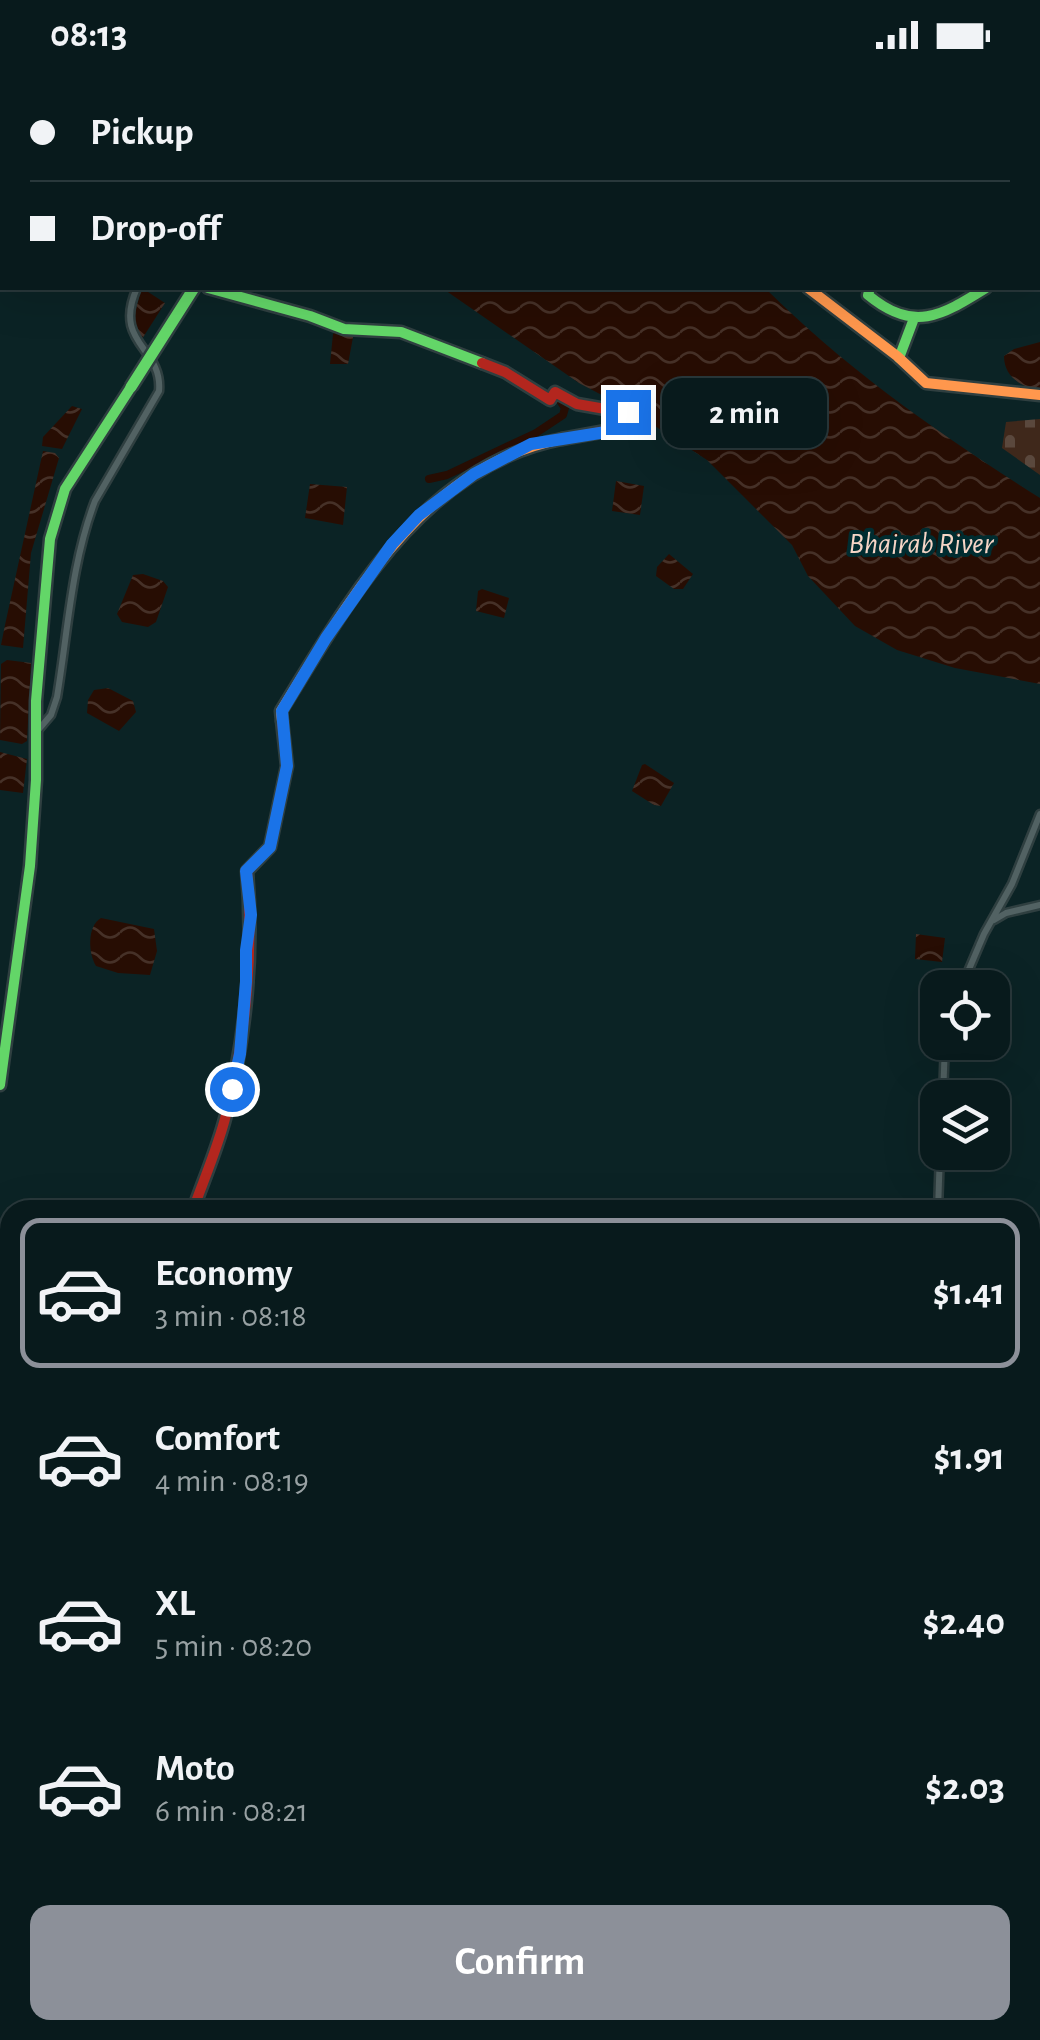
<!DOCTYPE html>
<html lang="en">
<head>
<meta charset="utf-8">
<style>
  body { margin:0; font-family:"Alegreya Sans",sans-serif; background:#162729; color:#f1f3f6; height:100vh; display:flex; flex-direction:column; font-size:38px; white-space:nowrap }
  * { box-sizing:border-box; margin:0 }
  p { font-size:32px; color:#98a1a3 }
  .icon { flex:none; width:55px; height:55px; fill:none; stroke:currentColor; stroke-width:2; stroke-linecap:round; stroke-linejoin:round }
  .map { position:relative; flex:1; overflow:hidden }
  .sheet { position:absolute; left:0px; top:1130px; width:1040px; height:840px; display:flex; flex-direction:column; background:#081a1c; border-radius:30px 30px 0 0; box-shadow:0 10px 40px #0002,0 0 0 2px #29383b }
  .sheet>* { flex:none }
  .banner { position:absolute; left:0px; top:0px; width:1040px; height:220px; box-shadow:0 10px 40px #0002,0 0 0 2px #29383b; display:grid; align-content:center; height:220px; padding:0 30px; background:#081a1c }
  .fabs { position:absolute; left:920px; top:900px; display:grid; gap:20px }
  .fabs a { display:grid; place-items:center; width:90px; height:90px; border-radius:20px; background:#081a1c; box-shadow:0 10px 40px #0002,0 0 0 2px #29383b; font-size:50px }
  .end { position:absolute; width:45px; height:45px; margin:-22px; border:12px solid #1a73e8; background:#fff; box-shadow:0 0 0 5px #fff }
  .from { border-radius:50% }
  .bubble { position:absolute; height:70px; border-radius:20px; background:#081a1c; box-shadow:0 10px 40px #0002,0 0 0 2px #29383b; font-size:32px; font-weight:700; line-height:70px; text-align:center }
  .banner b { display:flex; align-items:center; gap:35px; height:95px; font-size:38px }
  .banner b+b { border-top:2px solid #29383b }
  .banner i { width:25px; height:25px; background:#f1f3f6 }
  ul { padding:18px 0 0; list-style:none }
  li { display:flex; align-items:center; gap:30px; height:150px; margin:0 20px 15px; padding:0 10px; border:5px solid transparent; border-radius:20px }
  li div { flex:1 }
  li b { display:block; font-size:38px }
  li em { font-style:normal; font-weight:700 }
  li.selected { border-color:#8c9099 }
  li>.icon { width:90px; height:90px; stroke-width:1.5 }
  .cta { display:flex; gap:20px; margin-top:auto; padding:20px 30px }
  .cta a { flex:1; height:115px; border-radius:20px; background:#8c9099; color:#fff; font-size:40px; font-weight:700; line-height:115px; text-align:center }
  .status { display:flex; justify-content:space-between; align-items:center; height:70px; padding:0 50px; background:#081a1c; direction:ltr }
  .status svg { height:28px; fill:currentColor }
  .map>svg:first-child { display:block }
</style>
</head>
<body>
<div class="status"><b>08:13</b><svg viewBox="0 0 49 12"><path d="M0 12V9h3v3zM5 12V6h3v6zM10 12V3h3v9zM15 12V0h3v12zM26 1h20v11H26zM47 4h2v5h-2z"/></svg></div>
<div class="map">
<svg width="1040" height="1970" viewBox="0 0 1040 1970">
  <defs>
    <pattern id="cemetery-stones" width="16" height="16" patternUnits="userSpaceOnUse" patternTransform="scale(2.5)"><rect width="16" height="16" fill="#3f281b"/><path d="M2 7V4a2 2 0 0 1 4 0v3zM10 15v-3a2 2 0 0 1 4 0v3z" fill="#5a483d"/></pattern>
    <pattern id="water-waves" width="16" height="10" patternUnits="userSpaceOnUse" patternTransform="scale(2.5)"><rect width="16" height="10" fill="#270d03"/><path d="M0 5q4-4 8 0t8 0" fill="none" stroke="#463128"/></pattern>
  </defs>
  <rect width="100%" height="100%" fill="#0b2325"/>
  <path fill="url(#cemetery-stones)" d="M 1040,349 L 1040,405 L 1002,378 L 1006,352 Z"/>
  <g fill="url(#water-waves)">
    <path d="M 0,0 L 510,0 L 513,2 L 2,2 L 2,25 Z"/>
    <path d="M 142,218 L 165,233 L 142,269 L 133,248 Z"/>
    <path d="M 442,218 L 765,218 C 847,300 942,366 1040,428 L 1040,614 L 955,598 L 897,580 L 855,556 L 808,506 L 792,475 L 707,390 L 632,341 L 579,313 Z"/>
    <path d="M 337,260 L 354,262 L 348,294 L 330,294 L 333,264 Z"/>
    <path d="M 1040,272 L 1040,320 C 1021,317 1004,307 1004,286 L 1014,279 Z"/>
    <path d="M 72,336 L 82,339 L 62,379 L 42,376 L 43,367 Z"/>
    <path d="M 43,381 L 55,383 L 59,388 L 31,483 L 23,578 L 1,575 L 5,555 Z"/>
    <path d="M 616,411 L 644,416 L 640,445 L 612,441 Z"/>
    <path d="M 310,414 L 347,417 L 343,455 L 305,448 Z"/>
    <path d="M 669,484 L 693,504 L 683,519 L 674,519 L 656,506 L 657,497 Z"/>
    <path d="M 143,504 L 163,511 L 168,517 L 156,552 L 148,557 L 122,552 L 117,544 L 133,505 Z"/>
    <path d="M 482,519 L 509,528 L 504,548 L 476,541 L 478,521 Z"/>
    <path d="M 7,590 L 31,593 L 27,671 L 22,674 L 0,670 L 1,594 Z"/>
    <path d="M 108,618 L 133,631 L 136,642 L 119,661 L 87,643 L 88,630 L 94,620 Z"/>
    <path d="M 0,682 L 27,689 L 23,723 L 0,720 Z"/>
    <path d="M 645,694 L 674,713 L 661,736 L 654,735 L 632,721 L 642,695 Z"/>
    <path d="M 101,848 L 154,859 L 157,881 L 150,905 L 118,903 L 96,896 C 88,883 87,856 101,848 Z"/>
    <path d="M 916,864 L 945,868 L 942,892 L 915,889 Z"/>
    <path d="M 0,1275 L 10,1278 L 10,1376 L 0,1360 Z"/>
  </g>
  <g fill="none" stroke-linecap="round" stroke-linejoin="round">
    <g stroke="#270d03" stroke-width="8">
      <path d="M 429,409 L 447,405 L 536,363 L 563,345 L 565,338 L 557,326"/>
      <path d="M 1030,1479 L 1040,1465"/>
      <path d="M 1,1970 L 17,1960"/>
      <path d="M 426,1970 L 435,1960"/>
    </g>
    <g stroke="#2f3f40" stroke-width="11">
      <g id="street">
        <path d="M 0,118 L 2,120"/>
        <path d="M 39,659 L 51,645 L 57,627 C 68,561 71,494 95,431 L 159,321 C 163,277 112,274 137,218"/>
        <path d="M 994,850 L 1006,843 L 1040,835"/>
        <path d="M 961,918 L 984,864 L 1012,814 L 1040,744"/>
        <path d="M 943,1028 L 945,972"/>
        <path d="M 938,1140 L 940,1082"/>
        <path d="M 1030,1190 L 1040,1192"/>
        <path d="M 0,1268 L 10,1262"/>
        <path d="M 852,1960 L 856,1970"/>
      </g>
    </g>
    <g stroke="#2f3f40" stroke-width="15">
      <g id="fast">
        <path d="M 944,0 L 944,2"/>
        <path d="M 336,2 L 337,0"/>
        <path d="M 208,218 L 310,246 L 344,259 L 401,262 L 482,293"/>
        <path d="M 870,218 L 868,225 C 914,263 941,246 986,218"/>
        <path d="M 899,288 L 913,251"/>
        <path d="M 0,1015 L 30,796 L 36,710 L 36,631 L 50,469 L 65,419 L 131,317"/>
      </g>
    </g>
    <g stroke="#2f3f40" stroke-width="15">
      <g id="slow">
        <path d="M 537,0 L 540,2"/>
        <path d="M 630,0 L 630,2"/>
        <path d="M 1038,185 L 1040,183"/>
        <path d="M 808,218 L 897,286 L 926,313 L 1040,325"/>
        <path d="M 282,651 L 281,641 C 349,531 423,395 562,369"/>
      </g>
    </g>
    <g stroke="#2f3f40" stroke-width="15">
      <g id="jam">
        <path d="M 482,293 L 505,302 L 550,330 L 555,322 L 577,334 L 628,343 L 633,356 L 562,369"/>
        <path d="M 193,1140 C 204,1109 218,1077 226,1045 C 246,967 254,881 247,801 L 270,777 L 287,696 L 282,651"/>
      </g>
    </g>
    <use href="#street" stroke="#526263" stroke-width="6"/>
    <use href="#fast" stroke="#63d668" stroke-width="10"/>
    <use href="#slow" stroke="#ff974d" stroke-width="10"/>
    <use href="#jam" stroke="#b3261e" stroke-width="10"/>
    <g stroke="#2f3f40" stroke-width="16" stroke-linecap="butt">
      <path id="fast-bridge" d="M 131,317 L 194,218"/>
    </g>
    <use href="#fast-bridge" stroke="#63d668" stroke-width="11"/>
  </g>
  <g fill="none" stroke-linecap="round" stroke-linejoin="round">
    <path stroke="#1a73e8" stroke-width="12" d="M 232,1019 L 240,984 L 246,912 L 246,880 L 251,845 L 246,801 L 270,777 L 287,696 L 282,641 L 326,568 L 392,474 L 419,445 L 474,404 L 531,374 L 631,358 L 628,342"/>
  </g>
  <g text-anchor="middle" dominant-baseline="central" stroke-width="8" stroke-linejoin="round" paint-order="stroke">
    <g font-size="30" font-style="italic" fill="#f5d5c6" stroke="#002c30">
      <text x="921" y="474">Bhairab River</text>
    </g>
  </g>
</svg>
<div class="fabs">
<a><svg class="icon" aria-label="locate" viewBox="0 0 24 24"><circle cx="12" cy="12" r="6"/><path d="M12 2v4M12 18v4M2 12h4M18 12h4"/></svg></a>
<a><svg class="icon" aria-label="layers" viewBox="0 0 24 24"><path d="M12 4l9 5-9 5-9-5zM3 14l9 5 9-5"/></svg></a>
</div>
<i class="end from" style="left:232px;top:1019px"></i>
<i class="end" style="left:628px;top:342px"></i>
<div class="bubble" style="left:662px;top:308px;width:165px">2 min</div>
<div class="banner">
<b><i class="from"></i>Pickup</b>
<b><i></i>Drop-off</b>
</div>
<section class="sheet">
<ul>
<li class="selected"><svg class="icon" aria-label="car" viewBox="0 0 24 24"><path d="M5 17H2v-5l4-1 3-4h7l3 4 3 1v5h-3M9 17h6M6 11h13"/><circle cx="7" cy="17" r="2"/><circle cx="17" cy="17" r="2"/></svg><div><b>Economy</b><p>3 min · 08:18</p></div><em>$1.41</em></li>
<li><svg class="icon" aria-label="car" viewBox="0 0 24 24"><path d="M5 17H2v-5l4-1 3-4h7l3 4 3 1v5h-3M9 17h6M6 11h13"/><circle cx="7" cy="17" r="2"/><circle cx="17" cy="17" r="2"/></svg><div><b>Comfort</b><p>4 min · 08:19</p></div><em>$1.91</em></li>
<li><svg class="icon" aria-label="car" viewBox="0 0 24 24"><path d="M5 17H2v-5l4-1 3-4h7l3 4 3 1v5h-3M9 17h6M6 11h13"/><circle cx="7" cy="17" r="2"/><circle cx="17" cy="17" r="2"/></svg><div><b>XL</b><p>5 min · 08:20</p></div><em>$2.40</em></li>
<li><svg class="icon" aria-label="car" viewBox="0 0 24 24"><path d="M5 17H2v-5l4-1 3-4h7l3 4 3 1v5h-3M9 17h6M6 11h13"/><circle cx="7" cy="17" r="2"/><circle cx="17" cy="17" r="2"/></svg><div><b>Moto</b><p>6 min · 08:21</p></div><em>$2.03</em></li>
</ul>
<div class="cta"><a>Confirm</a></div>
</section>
</div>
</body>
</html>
